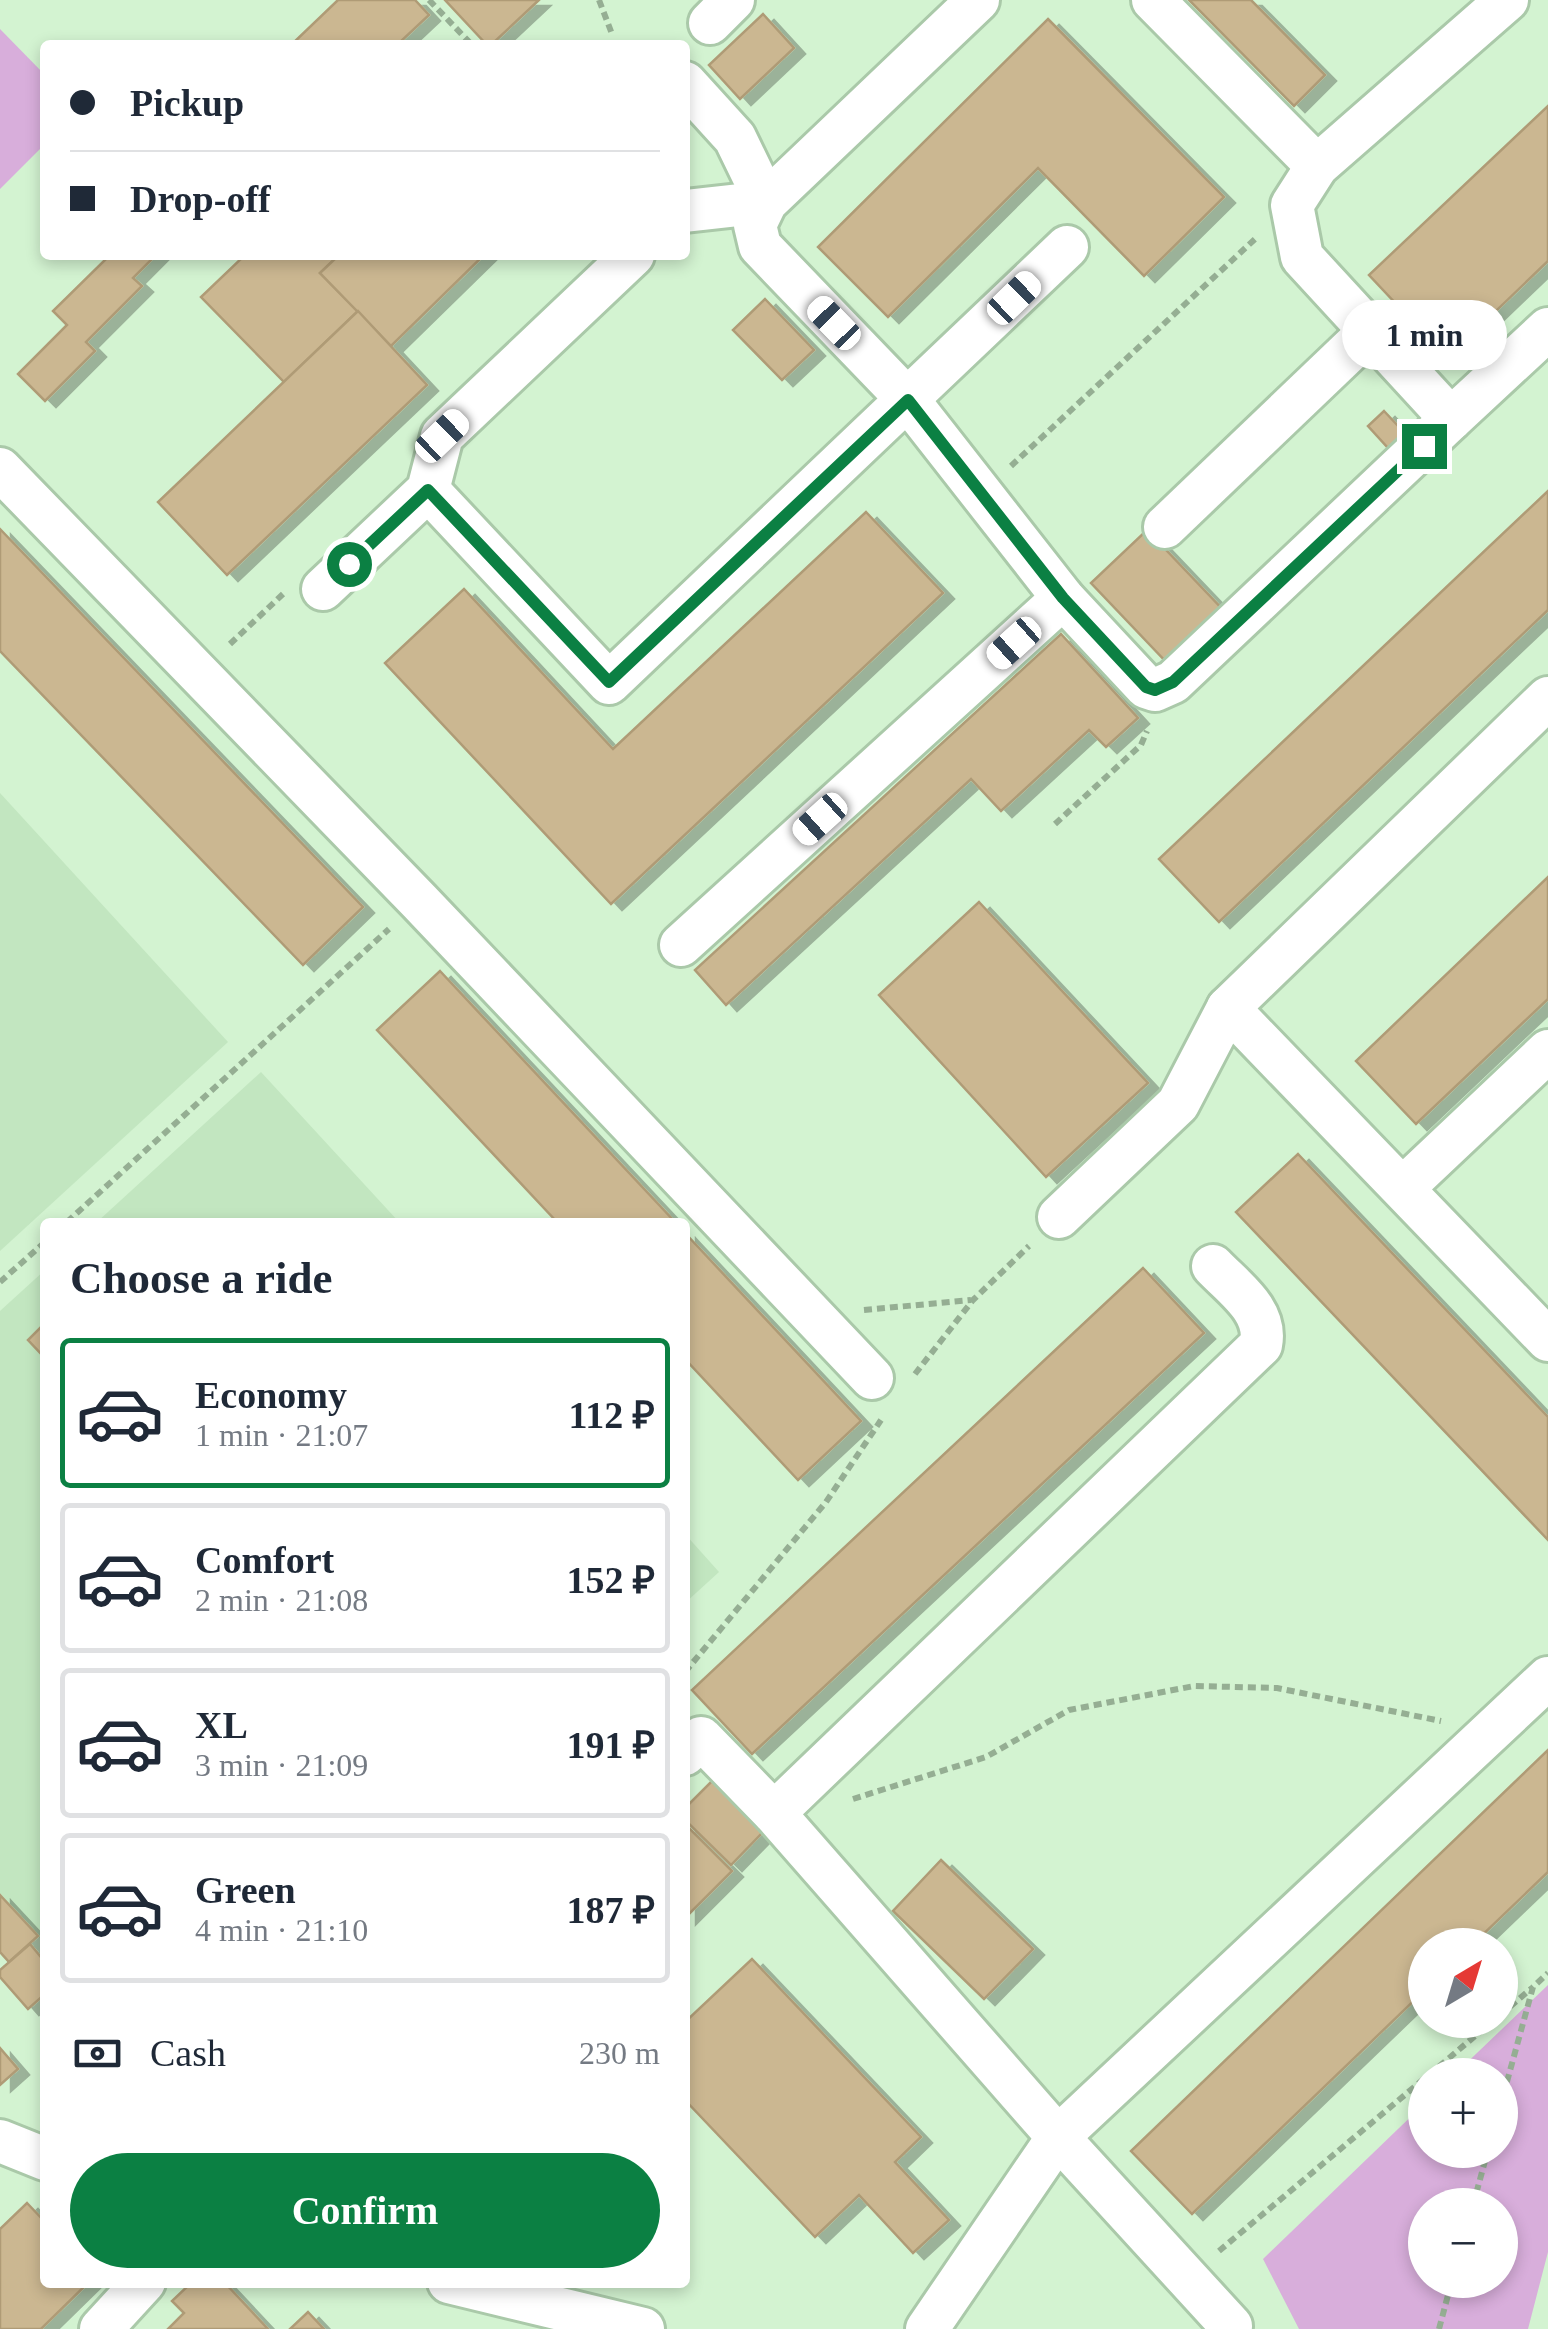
<!DOCTYPE html>
<html lang="en">
<head>
<meta charset="utf-8">
<style>
  body { margin:0; font-family:"Times New Roman",serif; background:#f2f2f3; color:#1f2937; height:100vh; display:flex; flex-direction:column; font-size:38px; white-space:nowrap }
  * { box-sizing:border-box; margin:0 }
  p { font-size:32px; color:#747a83 }
  .icon { flex:none; width:55px; height:55px; fill:none; stroke:currentColor; stroke-width:2; stroke-linecap:round; stroke-linejoin:round }
  .map { position:relative; flex:1; overflow:hidden }
  .panel { position:absolute; left:40px; top:1218px; width:650px; height:1070px; display:flex; flex-direction:column; background:#fff; border-radius:10px; box-shadow:0 5px 15px #0003 }
  .panel>* { flex:none }
  .guide { position:absolute; left:40px; top:40px; width:650px; height:220px; border-radius:10px; box-shadow:0 5px 15px #0003; display:grid; align-content:center; height:220px; padding:0 30px; background:#fff }
  .needle { width:65px; rotate:38deg }
  .tools { position:absolute; left:1408px; top:1928px; display:grid; gap:20px }
  .tools a { display:grid; place-items:center; width:110px; height:110px; border-radius:50%; background:#fff; box-shadow:0 5px 15px #0003; font-size:50px }
  .end { position:absolute; width:45px; height:45px; margin:-22px; border:12px solid #0b8043; background:#fff; box-shadow:0 0 0 5px #fff }
  .from { border-radius:50% }
  .bubble { position:absolute; height:70px; border-radius:35px; background:#fff; box-shadow:0 5px 15px #0003; font-size:32px; font-weight:600; line-height:70px; text-align:center }
  .car { position:absolute; width:30px; height:60px; margin:-30px -15px; border-radius:12px; box-shadow:0 0 8px 2px #0007; background:linear-gradient(#fff 24%,#345 0 40%,#fff 0 76%,#345 0 86%,#fff 0) }
  .guide b { display:flex; align-items:center; gap:35px; height:95px; font-size:38px }
  .guide b+b { border-top:2px solid #e0e1e3 }
  .guide i { width:25px; height:25px; background:#1f2937 }
  ul { padding:0; list-style:none }
  li { display:flex; align-items:center; gap:30px; height:150px; margin:0 20px 15px; padding:0 10px; border:5px solid #e0e1e3; border-radius:10px }
  li div { flex:1 }
  li b { display:block; font-size:38px }
  li em { font-style:normal; font-weight:600 }
  li.selected { border-color:#0b8043 }
  li>.icon { width:90px; height:90px; stroke-width:1.5 }
  h2 { padding:0 30px; font-size:45px; line-height:120px }
  .pay { display:flex; align-items:center; gap:25px; height:110px; padding:0 30px; font-size:38px }
  .pay p { margin-inline-start:auto }
  .action { display:flex; gap:20px; margin-top:auto; padding:20px 30px }
  .action a { flex:1; height:115px; border-radius:60px; background:#0b8043; color:#fff; font-size:40px; font-weight:600; line-height:115px; text-align:center }
  .map>svg:first-child { display:block }
</style>
</head>
<body>
<div class="map">
<svg width="1548" height="2329" viewBox="0 0 1548 2329">
  <defs>
    <filter id="shadow"><feDropShadow dx="11" dy="6" stdDeviation="0" flood-color="#0004"/></filter>
  </defs>
  <rect width="100%" height="100%" fill="#d3f3d1"/>
  <g fill="#c2e6c0">
    <path d="M 0,793 L 228,1042 L 0,1251 Z"/>
    <path d="M 261,1072 L 399,1222 L 97,1222 L 132,1190 Z"/>
    <path d="M 45,1270 L 45,1944 L 0,1895 L 0,1311 Z"/>
    <path d="M 685,1534 L 719,1572 L 685,1603 Z"/>
  </g>
  <g fill="#d8aedb" fill-rule="evenodd">
    <path d="M 0,29 L 45,75 L 45,144 L 0,189 Z"/>
    <path d="M 1548,1985 L 1548,2252 L 1528,2329 L 1299,2329 L 1263,2259 L 1425,2103 L 1425,2150 L 1500,2150 L 1500,2075 L 1454,2075 ZM 1425,2205 L 1500,2205 L 1500,2280 L 1425,2280 Z"/>
  </g>
  <g fill="#cbb791" stroke="#af9b76" stroke-width="2.5" filter="url(#shadow)">
    <path d="M 338,0 L 415,0 L 429,15 L 397,45 L 291,45 Z"/>
    <path d="M 445,0 L 539,0 L 491,45 L 487,45 Z"/>
    <path d="M 1189,0 L 1251,0 L 1325,75 L 1294,106 Z"/>
    <path d="M 763,14 L 794,48 L 740,99 L 709,65 Z"/>
    <path d="M 1048,19 L 1224,197 L 1144,276 L 1038,168 L 888,317 L 818,247 Z"/>
    <path d="M 1548,106 L 1548,261 L 1447,358 L 1369,275 Z"/>
    <path d="M 110,255 L 156,255 L 133,278 L 142,286 L 86,342 L 95,351 L 45,401 L 18,374 L 67,325 L 53,311 Z"/>
    <path d="M 245,255 L 339,255 L 320,273 L 358,311 L 284,382 L 201,297 Z"/>
    <path d="M 339,255 L 484,255 L 391,346 L 320,273 Z"/>
    <path d="M 765,299 L 814,350 L 782,380 L 733,330 Z"/>
    <path d="M 358,311 L 427,385 L 227,575 L 158,502 Z"/>
    <path d="M 1384,411 L 1414,443 L 1398,459 L 1368,426 Z"/>
    <path d="M 1548,491 L 1548,610 L 1219,922 L 1159,859 Z"/>
    <path d="M 866,512 L 943,593 L 611,904 L 385,663 L 464,589 L 613,749 Z"/>
    <path d="M 0,529 L 363,907 L 303,965 L 0,651 Z"/>
    <path d="M 1147,530 L 1226,613 L 1170,666 L 1091,583 Z"/>
    <path d="M 1061,634 L 1138,718 L 1106,747 L 1089,730 L 1001,811 L 971,779 L 726,1005 L 695,970 Z"/>
    <path d="M 1548,877 L 1548,999 L 1416,1124 L 1356,1061 Z"/>
    <path d="M 979,902 L 1148,1083 L 1046,1177 L 879,995 Z"/>
    <path d="M 440,971 L 675,1222 L 557,1222 L 377,1030 Z"/>
    <path d="M 1298,1154 L 1548,1417 L 1548,1540 L 1236,1212 Z"/>
    <path d="M 685,1233 L 861,1421 L 798,1480 L 685,1359 Z"/>
    <path d="M 1143,1268 L 1204,1333 L 752,1754 L 692,1690 Z"/>
    <path d="M 45,1323 L 45,1358 L 28,1340 Z"/>
    <path d="M 1548,1750 L 1548,1872 L 1472,1945 L 1425,1945 L 1425,1990 L 1192,2214 L 1131,2151 Z"/>
    <path d="M 714,1779 L 765,1830 L 731,1865 L 685,1820 L 685,1808 Z"/>
    <path d="M 685,1824 L 732,1871 L 685,1918 Z"/>
    <path d="M 941,1860 L 1033,1949 L 984,1999 L 893,1911 Z"/>
    <path d="M 0,1895 L 38,1936 L 9,1962 L 0,1952 Z"/>
    <path d="M 30,1944 L 45,1962 L 45,1994 L 28,2009 L 0,1977 L 0,1970 Z"/>
    <path d="M 752,1959 L 921,2137 L 895,2162 L 949,2220 L 913,2253 L 859,2195 L 815,2237 L 685,2100 L 685,2022 Z"/>
    <path d="M 0,2048 L 18,2069 L 0,2085 Z"/>
    <path d="M 27,2203 L 45,2222 L 45,2282 L 89,2282 L 41,2329 L 0,2329 L 0,2229 Z"/>
    <path d="M 192,2282 L 224,2282 L 268,2329 L 168,2329 L 184,2313 L 172,2301 Z"/>
    <path d="M 308,2312 L 324,2329 L 290,2329 Z"/>
  </g>
  <g fill="none" stroke-linecap="round" stroke-linejoin="round">
    <g stroke="#aac9a9" stroke-width="48">
      <g id="minor">
        <path d="M 978,0 L 766,202 L 755,225 L 760,246 L 908,400 L 1063,598 L 1146,687 L 1155,690 L 1173,682 L 1451,419"/>
        <path d="M 1153,0 L 1317,166"/>
        <path d="M 1507,0 L 1317,166 L 1292,205 L 1302,257 L 1451,419 L 1548,329"/>
        <path d="M 710,23 L 733,0"/>
        <path d="M 685,83 L 735,138 L 766,202"/>
        <path d="M 685,211 L 766,202"/>
        <path d="M 0,469 L 419,901 L 872,1378"/>
        <path d="M 428,490 L 609,683 L 1067,247"/>
        <path d="M 1165,527 L 1370,331"/>
        <path d="M 323,589 L 428,490 L 442,436 L 633,255"/>
        <path d="M 681,945 L 1063,598"/>
        <path d="M 1228,1008 L 1548,1340"/>
        <path d="M 1403,1188 L 1548,1051"/>
        <path d="M 1059,1217 L 1178,1104 L 1228,1008 L 1548,698"/>
        <path d="M 685,1754 L 701,1738 L 774,1813 L 1058,2137 L 1231,2326 L 1228,2329"/>
        <path d="M 774,1813 L 1261,1345 C 1268,1311 1235,1289 1213,1266"/>
        <path d="M 0,2141 L 45,2159"/>
        <path d="M 449,2282 L 643,2329"/>
        <path d="M 101,2329 L 144,2282"/>
        <path d="M 927,2329 L 1058,2137 L 1548,1678"/>
      </g>
    </g>
    <g stroke="#95ae93" stroke-width="6" stroke-dasharray="8 5" stroke-linecap="butt">
      <path d="M 429,0 L 472,45"/>
      <path d="M 599,0 L 612,34"/>
      <path d="M 1011,466 L 1255,239"/>
      <path d="M 230,644 L 283,594"/>
      <path d="M 1055,824 L 1141,745 L 1147,731"/>
      <path d="M 67,1222 L 389,929"/>
      <path d="M 0,1282 L 45,1242"/>
      <path d="M 864,1310 L 971,1300"/>
      <path d="M 915,1374 L 973,1300 L 1029,1246"/>
      <path d="M 685,1672 L 826,1502 L 881,1420"/>
      <path d="M 853,1799 L 986,1757 L 1069,1710 L 1194,1686 L 1277,1688 L 1441,1721"/>
      <path d="M 1500,2015 L 1532,1988"/>
      <path d="M 1429,2075 L 1494,2020"/>
      <path d="M 1500,2107 L 1533,1987 L 1548,1973"/>
      <path d="M 1473,2205 L 1488,2150"/>
      <path d="M 1219,2251 L 1425,2078"/>
      <path d="M 1439,2329 L 1452,2280"/>
    </g>
    <use href="#minor" stroke="#fff" stroke-width="42"/>
  </g>
  <g fill="none" stroke-linecap="round" stroke-linejoin="round">
    <path stroke="#0b8043" stroke-width="12" d="M 349,564 L 428,490 L 609,682 L 908,400 L 1063,598 L 1146,687 L 1155,690 L 1173,682 L 1424,446"/>
  </g>
</svg>
<div class="tools">
<a><svg class="needle" viewBox="-14 -14 28 28"><path d="M0-13l5 13h-10z" fill="#e53935"/><path d="M0 13l5-13h-10z" fill="#747a83"/></svg></a>
<a>+</a>
<a>−</a>
</div>
<i class="end from" style="left:349px;top:564px"></i>
<i class="end" style="left:1424px;top:446px"></i>
<div class="bubble" style="left:1342px;top:300px;width:165px">1 min</div>
<i class="car" style="left:1014px;top:298px;rotate:46deg"></i>
<i class="car" style="left:834px;top:323px;rotate:316deg"></i>
<i class="car" style="left:442px;top:436px;rotate:46deg"></i>
<i class="car" style="left:1014px;top:643px;rotate:228deg"></i>
<i class="car" style="left:820px;top:819px;rotate:228deg"></i>
<div class="guide">
<b><i class="from"></i>Pickup</b>
<b><i></i>Drop-off</b>
</div>
<section class="panel">
<h2>Choose a ride</h2>
<ul>
<li class="selected"><svg class="icon" aria-label="car" viewBox="0 0 24 24"><path d="M5 17H2v-5l4-1 3-4h7l3 4 3 1v5h-3M9 17h6M6 11h13"/><circle cx="7" cy="17" r="2"/><circle cx="17" cy="17" r="2"/></svg><div><b>Economy</b><p>1 min · 21:07</p></div><em>112 ₽</em></li>
<li><svg class="icon" aria-label="car" viewBox="0 0 24 24"><path d="M5 17H2v-5l4-1 3-4h7l3 4 3 1v5h-3M9 17h6M6 11h13"/><circle cx="7" cy="17" r="2"/><circle cx="17" cy="17" r="2"/></svg><div><b>Comfort</b><p>2 min · 21:08</p></div><em>152 ₽</em></li>
<li><svg class="icon" aria-label="car" viewBox="0 0 24 24"><path d="M5 17H2v-5l4-1 3-4h7l3 4 3 1v5h-3M9 17h6M6 11h13"/><circle cx="7" cy="17" r="2"/><circle cx="17" cy="17" r="2"/></svg><div><b>XL</b><p>3 min · 21:09</p></div><em>191 ₽</em></li>
<li><svg class="icon" aria-label="car" viewBox="0 0 24 24"><path d="M5 17H2v-5l4-1 3-4h7l3 4 3 1v5h-3M9 17h6M6 11h13"/><circle cx="7" cy="17" r="2"/><circle cx="17" cy="17" r="2"/></svg><div><b>Green</b><p>4 min · 21:10</p></div><em>187 ₽</em></li>
</ul>
<div class="pay"><svg class="icon" aria-label="cash" viewBox="0 0 24 24"><path d="M3 7h18v10H3z"/><circle cx="12" cy="12" r="2"/></svg>Cash<p>230 m</p></div>
<div class="action"><a>Confirm</a></div>
</section>
</div>
</body>
</html>
